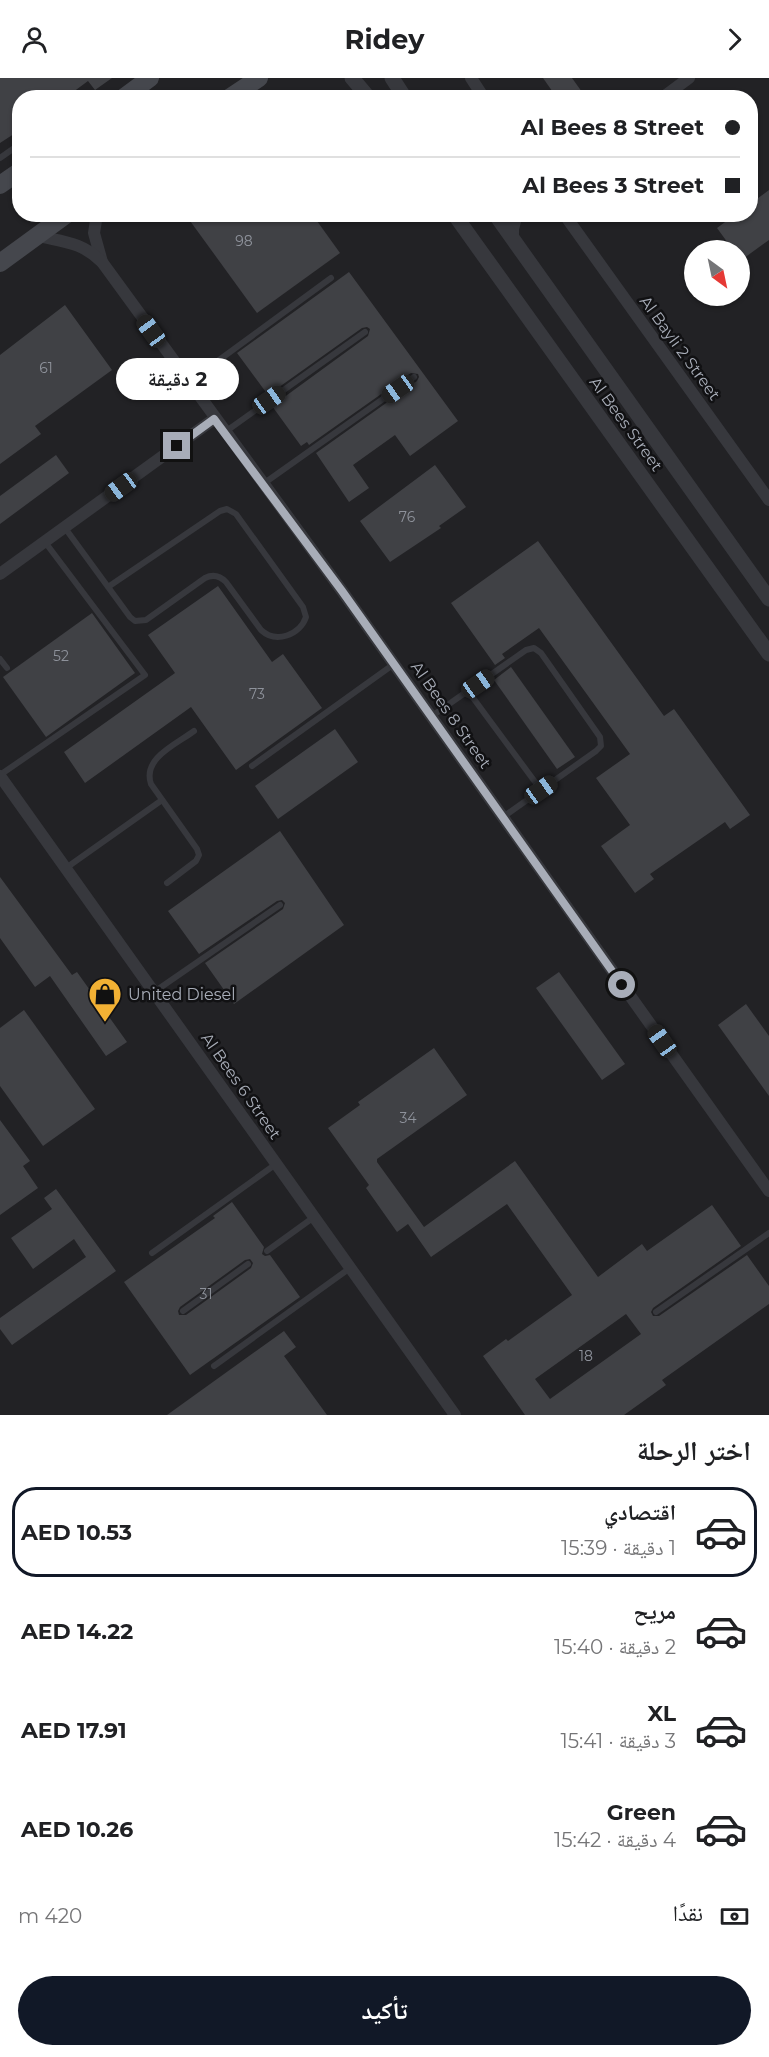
<!DOCTYPE html>
<html lang="ar">
<head>
<meta charset="utf-8">
<style>
  body { margin:0; font-family:Montserrat,"Noto Naskh Arabic",sans-serif; background:#f2f2f2; color:#202124; direction:rtl; height:100vh; display:flex; flex-direction:column; font-size:22px; white-space:nowrap }
  * { box-sizing:border-box; margin:0 }
  p { font-size:20px; color:#757577 }
  .icon { flex:none; width:33px; height:33px; fill:none; stroke:currentColor; stroke-width:2; stroke-linecap:round; stroke-linejoin:round }
  .map { position:relative; height:1337px; overflow:hidden; direction:ltr }
  .sheet { display:flex; flex-direction:column; background:#fff; flex:1 }
  .sheet>* { flex:none }
  .top-card { position:absolute; left:12px; top:12px; width:746px; height:132px; border-radius:24px; box-shadow:0 2px 4px #0004; direction:rtl; display:grid; align-content:center; height:132px; padding:0 18px; background:#fff }
  .needle { width:39px; rotate:147deg }
  .controls { position:absolute; left:684px; top:162px; display:grid; gap:12px }
  .controls a { display:grid; place-items:center; width:66px; height:66px; border-radius:50%; background:#fff; box-shadow:0 2px 4px #0004; font-size:30px }
  .end { position:absolute; width:27px; height:27px; margin:-14px; border:8px solid #a8adb8; background:#111; box-shadow:0 0 0 3px #111 }
  .from { border-radius:50% }
  .bubble { position:absolute; height:42px; border-radius:21px; background:#fff; box-shadow:0 2px 4px #0004; font-size:20px; font-weight:700; line-height:42px; text-align:center; direction:rtl }
  .car { position:absolute; width:18px; height:36px; margin:-18px -9px; border-radius:8px; box-shadow:0 0 4px 2px #0007; background:linear-gradient(#222 24%,#8ab4d8 0 40%,#222 0 76%,#8ab4d8 0 86%,#222 0) }
  .top-card b { display:flex; align-items:center; gap:21px; height:57px; font-size:22px }
  .top-card b+b { border-top:2px solid #e0e0e0 }
  .top-card i { width:15px; height:15px; background:#202124 }
  ul { padding:0; list-style:none }
  li { display:flex; align-items:center; gap:18px; height:90px; margin:0 12px 9px; padding:0 6px; border:3px solid transparent; border-radius:24px }
  li div { flex:1 }
  li b { display:block; font-size:22px }
  li em { font-style:normal; font-weight:700 }
  li.active { border-color:#111827 }
  li>.icon { width:54px; height:54px; stroke-width:1.5 }
  h2 { padding:0 18px; font-size:27px; line-height:72px }
  .pay { display:flex; align-items:center; gap:15px; height:66px; padding:0 18px; font-size:22px }
  .pay p { margin-inline-start:auto }
  .cta { display:flex; gap:12px; margin-top:auto; padding:12px 18px }
  .cta a { flex:1; height:69px; border-radius:36px; background:#111827; color:#fff; font-size:24px; font-weight:700; line-height:69px; text-align:center }
  header { display:flex; justify-content:space-between; align-items:center; height:78px; padding:0 18px; background:#fff; font-size:27px; font-weight:700 }
  .map>svg:first-child { display:block }
</style>
</head>
<body>
<header><svg class="icon" aria-label="forward" viewBox="0 0 24 24"><path d="M9 5l7 7-7 7"/></svg>Ridey<svg class="icon" aria-label="person" viewBox="0 0 24 24"><circle cx="12" cy="8" r="4"/><path d="M4 21q1-7 8-7t8 7"/></svg></header>
<div class="map">
<svg width="769" height="1337" viewBox="0 0 769 1337">
  <rect width="100%" height="100%" fill="#161618"/>
  <path fill="#222225" fill-rule="evenodd" d="M 0,0 L 769,0 L 769,1337 L 0,1337 ZM 20,20 L 750,20 L 750,136 L 20,136 ZM 694,172 L 740,172 L 740,218 L 694,218 Z"/>
  <g fill="#404145" fill-rule="evenodd">
    <path d="M 0,0 L 112,0 L 95,12 L 88,3 L 65,20 L 20,20 L 20,52 L 0,65 Z"/>
    <path d="M 543,0 L 572,0 L 582,14 L 575,20 L 557,20 Z"/>
    <path d="M 769,112 L 769,162 L 740,183 L 740,172 L 733,172 L 717,150 L 736,136 L 750,136 L 750,126 Z"/>
    <path d="M 185,136 L 312,136 L 340,175 L 257,235 Z"/>
    <path d="M 349,194 L 458,343 L 410,378 L 395,357 L 353,387 L 369,410 L 349,424 L 316,375 L 417,303 L 419,299 L 418,296 L 411,295 L 309,367 L 307,364 L 301,368 L 272,328 L 368,258 L 370,251 L 367,249 L 362,250 L 268,317 L 237,275 Z"/>
    <path d="M 65,227 L 112,292 L 35,348 L 41,356 L 0,386 L 0,277 Z"/>
    <path d="M 56,377 L 69,395 L 0,446 L 0,418 Z"/>
    <path d="M 435,387 L 466,429 L 439,448 L 441,450 L 390,484 L 360,443 Z"/>
    <path d="M 538,463 L 664,638 L 674,631 L 750,737 L 730,751 L 725,744 L 650,796 L 654,801 L 635,815 L 601,768 L 630,747 L 596,700 L 630,676 L 539,550 L 502,576 L 505,580 L 495,587 L 451,525 Z"/>
    <path d="M 218,508 L 272,584 L 283,576 L 322,630 L 236,692 L 191,629 L 85,705 L 64,674 L 175,595 L 148,557 Z"/>
    <path d="M 92,535 L 135,595 L 46,659 L 3,599 Z"/>
    <path d="M 511,589 L 575,679 L 557,691 L 494,602 Z"/>
    <path d="M 335,651 L 358,684 L 278,741 L 255,708 Z"/>
    <path d="M 280,753 L 344,847 L 234,926 L 205,885 L 283,831 L 285,825 L 282,822 L 277,823 L 199,876 L 168,833 Z"/>
    <path d="M 0,799 L 72,897 L 77,894 L 127,964 L 106,978 L 50,898 L 35,909 L 0,860 Z"/>
    <path d="M 559,894 L 625,986 L 602,1002 L 536,910 Z"/>
    <path d="M 746,926 L 769,958 L 769,1018 L 718,947 Z"/>
    <path d="M 24,932 L 95,1031 L 43,1068 L 0,1008 L 0,950 Z"/>
    <path d="M 434,970 L 467,1017 L 377,1081 L 377,1084 L 424,1149 L 515,1083 L 598,1199 L 642,1166 L 647,1173 L 712,1127 L 741,1168 L 653,1230 L 651,1234 L 653,1238 L 659,1238 L 747,1177 L 769,1208 L 769,1226 L 662,1302 L 666,1307 L 624,1337 L 525,1337 L 483,1278 L 506,1261 L 508,1263 L 572,1217 L 507,1126 L 431,1179 L 408,1146 L 397,1154 L 366,1110 L 369,1107 L 328,1050 L 360,1027 L 358,1024 ZM 626,1236 L 641,1256 L 550,1321 L 535,1301 Z"/>
    <path d="M 0,1042 L 30,1083 L 23,1088 L 38,1110 L 0,1137 Z"/>
    <path d="M 56,1111 L 116,1193 L 12,1267 L 0,1251 L 0,1240 L 86,1179 L 74,1161 L 33,1191 L 11,1160 L 52,1131 L 44,1120 Z"/>
    <path d="M 232,1124 L 264,1169 L 262,1176 L 265,1178 L 270,1177 L 300,1219 L 190,1297 L 124,1204 L 215,1140 L 213,1138 ZM 250,1181 L 253,1185 L 251,1190 L 186,1237 L 179,1237 L 178,1233 L 180,1229 L 245,1182 Z"/>
    <path d="M 284,1253 L 296,1269 L 284,1278 L 327,1337 L 167,1337 Z"/>
  </g>
  <g fill="none" stroke-linecap="round" stroke-linejoin="round">
    <g stroke="#37383d" stroke-width="6">
      <path d="M 0,80 L 20,66"/>
      <path d="M 189,304 L 331,200"/>
      <path d="M 225,354 L 365,254"/>
      <path d="M 263,406 L 414,299"/>
      <path d="M 65,450 L 130,539 L 135,543 L 146,542 L 205,500 C 213,496 220,498 226,504 L 261,552 C 276,566 300,557 306,539 L 303,529 L 236,436 L 227,431 L 220,433 L 108,509"/>
      <path d="M 0,581 L 7,590"/>
      <path d="M 468,613 L 541,712"/>
      <path d="M 432,638 L 526,572 L 534,570 L 541,575 L 600,659 L 601,668 L 596,673 L 503,739"/>
      <path d="M 252,688 L 394,586"/>
      <path d="M 0,697 L 145,597 L 45,464"/>
      <path d="M 66,790 L 162,722"/>
      <path d="M 167,805 L 196,783 L 199,777 L 197,771 L 151,706 C 142,680 177,666 194,653"/>
      <path d="M 154,914 L 280,827"/>
      <path d="M 267,1173 L 314,1139"/>
      <path d="M 152,1175 L 276,1086"/>
      <path d="M 183,1233 L 248,1186"/>
      <path d="M 656,1234 L 769,1155"/>
      <path d="M 214,1288 L 350,1190"/>
    </g>
    <g stroke="#37383d" stroke-width="12">
      <path d="M 471,0 L 484,20"/>
      <path d="M 662,20 L 689,0"/>
      <path d="M 97,136 L 94,155 L 102,184"/>
      <path d="M 564,136 L 769,422"/>
      <path d="M 38,158 C 64,164 82,164 102,184 L 342,513 L 769,1113"/>
      <path d="M 513,162 L 513,151 L 517,136"/>
      <path d="M 0,496 L 214,341"/>
      <path d="M 0,698 L 455,1337"/>
    </g>
    <g stroke="#37383d" stroke-width="15">
      <path d="M 352,0 L 369,20"/>
      <path d="M 392,0 L 405,20"/>
      <path d="M 454,136 L 769,576"/>
      <path d="M 495,136 L 769,521"/>
    </g>
    <g stroke="#45474d" stroke-width="18">
      <path d="M 123,20 L 150,0"/>
      <path d="M 229,20 L 259,0"/>
      <path d="M 0,107 L 20,93"/>
      <path d="M 0,185 L 67,136"/>
    </g>
  </g>
  <g fill="none" stroke-linecap="round" stroke-linejoin="round">
    <path stroke="#a8adb8" stroke-width="8" d="M 177,368 L 214,341 L 342,513 L 622,907"/>
  </g>
  <defs>
    <g id="shop-pin" transform="scale(1.725)"><path d="M0 17L-7.5 6A9.5 9.5 0 1 1 7.5 6Z" fill="#f2b134" stroke="#111113"/><path d="M-5-2.5h2.3a2.7 3.5 0 0 1 5.4 0H5L5.5 6h-11ZM-1.5-2.5h3a1.5 2.3 0 0 0-3 0Z" fill="#111"/></g>
  </defs>
  <g fill-rule="evenodd">
    <use href="#shop-pin" x="105" y="916"/>
  </g>
  <g text-anchor="middle" dominant-baseline="central" stroke-width="5" stroke-linejoin="round" paint-order="stroke">
    <g font-size="14" fill="#8e929b">
      <text x="244" y="163">98</text>
      <text x="46" y="290">61</text>
      <text x="407" y="439">76</text>
      <text x="61" y="578">52</text>
      <text x="257" y="616">73</text>
      <text x="408" y="1040">34</text>
      <text x="206" y="1216">31</text>
      <text x="586" y="1278">18</text>
    </g>
    <g font-size="16" fill="#a8adb8" stroke="#111113">
      <text transform="translate(680 270) rotate(54)">Al Bayli 2 Street</text>
      <text transform="translate(626 346) rotate(54)">Al Bees Street</text>
      <text transform="translate(451 637) rotate(55)">Al Bees 8 Street</text>
      <text transform="translate(241 1008) rotate(55)">Al Bees 6 Street</text>
    </g>
    <g font-size="16" fill="#a8adb8" stroke="#111113" text-anchor="start">
      <text x="128" y="916">United Diesel</text>
    </g>
  </g>
</svg>
<div class="controls">
<a><svg class="needle" viewBox="-14 -14 28 28"><path d="M0-13l5 13h-10z" fill="#e53935"/><path d="M0 13l5-13h-10z" fill="#757577"/></svg></a>
</div>
<i class="end from" style="left:622px;top:907px"></i>
<i class="end" style="left:177px;top:368px"></i>
<div class="bubble" style="left:116px;top:280px;width:123px">2 دقيقة</div>
<i class="car" style="left:151px;top:253px;rotate:324deg"></i>
<i class="car" style="left:398px;top:311px;rotate:235deg"></i>
<i class="car" style="left:269px;top:322px;rotate:55deg"></i>
<i class="car" style="left:121px;top:409px;rotate:234deg"></i>
<i class="car" style="left:478px;top:606px;rotate:55deg"></i>
<i class="car" style="left:541px;top:712px;rotate:55deg"></i>
<i class="car" style="left:662px;top:963px;rotate:325deg"></i>
<div class="top-card">
<b><i class="from"></i>Al Bees 8 Street</b>
<b><i></i>Al Bees 3 Street</b>
</div>
</div>
<section class="sheet">
<h2>اختر الرحلة</h2>
<ul>
<li class="active"><svg class="icon" aria-label="car" viewBox="0 0 24 24"><path d="M5 17H2v-5l4-1 3-4h7l3 4 3 1v5h-3M9 17h6M6 11h13"/><circle cx="7" cy="17" r="2"/><circle cx="17" cy="17" r="2"/></svg><div><b>اقتصادي</b><p>1 دقيقة · 15:39</p></div><em>AED 10.53</em></li>
<li><svg class="icon" aria-label="car" viewBox="0 0 24 24"><path d="M5 17H2v-5l4-1 3-4h7l3 4 3 1v5h-3M9 17h6M6 11h13"/><circle cx="7" cy="17" r="2"/><circle cx="17" cy="17" r="2"/></svg><div><b>مريح</b><p>2 دقيقة · 15:40</p></div><em>AED 14.22</em></li>
<li><svg class="icon" aria-label="car" viewBox="0 0 24 24"><path d="M5 17H2v-5l4-1 3-4h7l3 4 3 1v5h-3M9 17h6M6 11h13"/><circle cx="7" cy="17" r="2"/><circle cx="17" cy="17" r="2"/></svg><div><b>XL</b><p>3 دقيقة · 15:41</p></div><em>AED 17.91</em></li>
<li><svg class="icon" aria-label="car" viewBox="0 0 24 24"><path d="M5 17H2v-5l4-1 3-4h7l3 4 3 1v5h-3M9 17h6M6 11h13"/><circle cx="7" cy="17" r="2"/><circle cx="17" cy="17" r="2"/></svg><div><b>Green</b><p>4 دقيقة · 15:42</p></div><em>AED 10.26</em></li>
</ul>
<div class="pay"><svg class="icon" aria-label="cash" viewBox="0 0 24 24"><path d="M3 7h18v10H3z"/><circle cx="12" cy="12" r="2"/></svg>نقدًا<p>420 m</p></div>
<div class="cta"><a>تأكيد</a></div>
</section>
</body>
</html>
